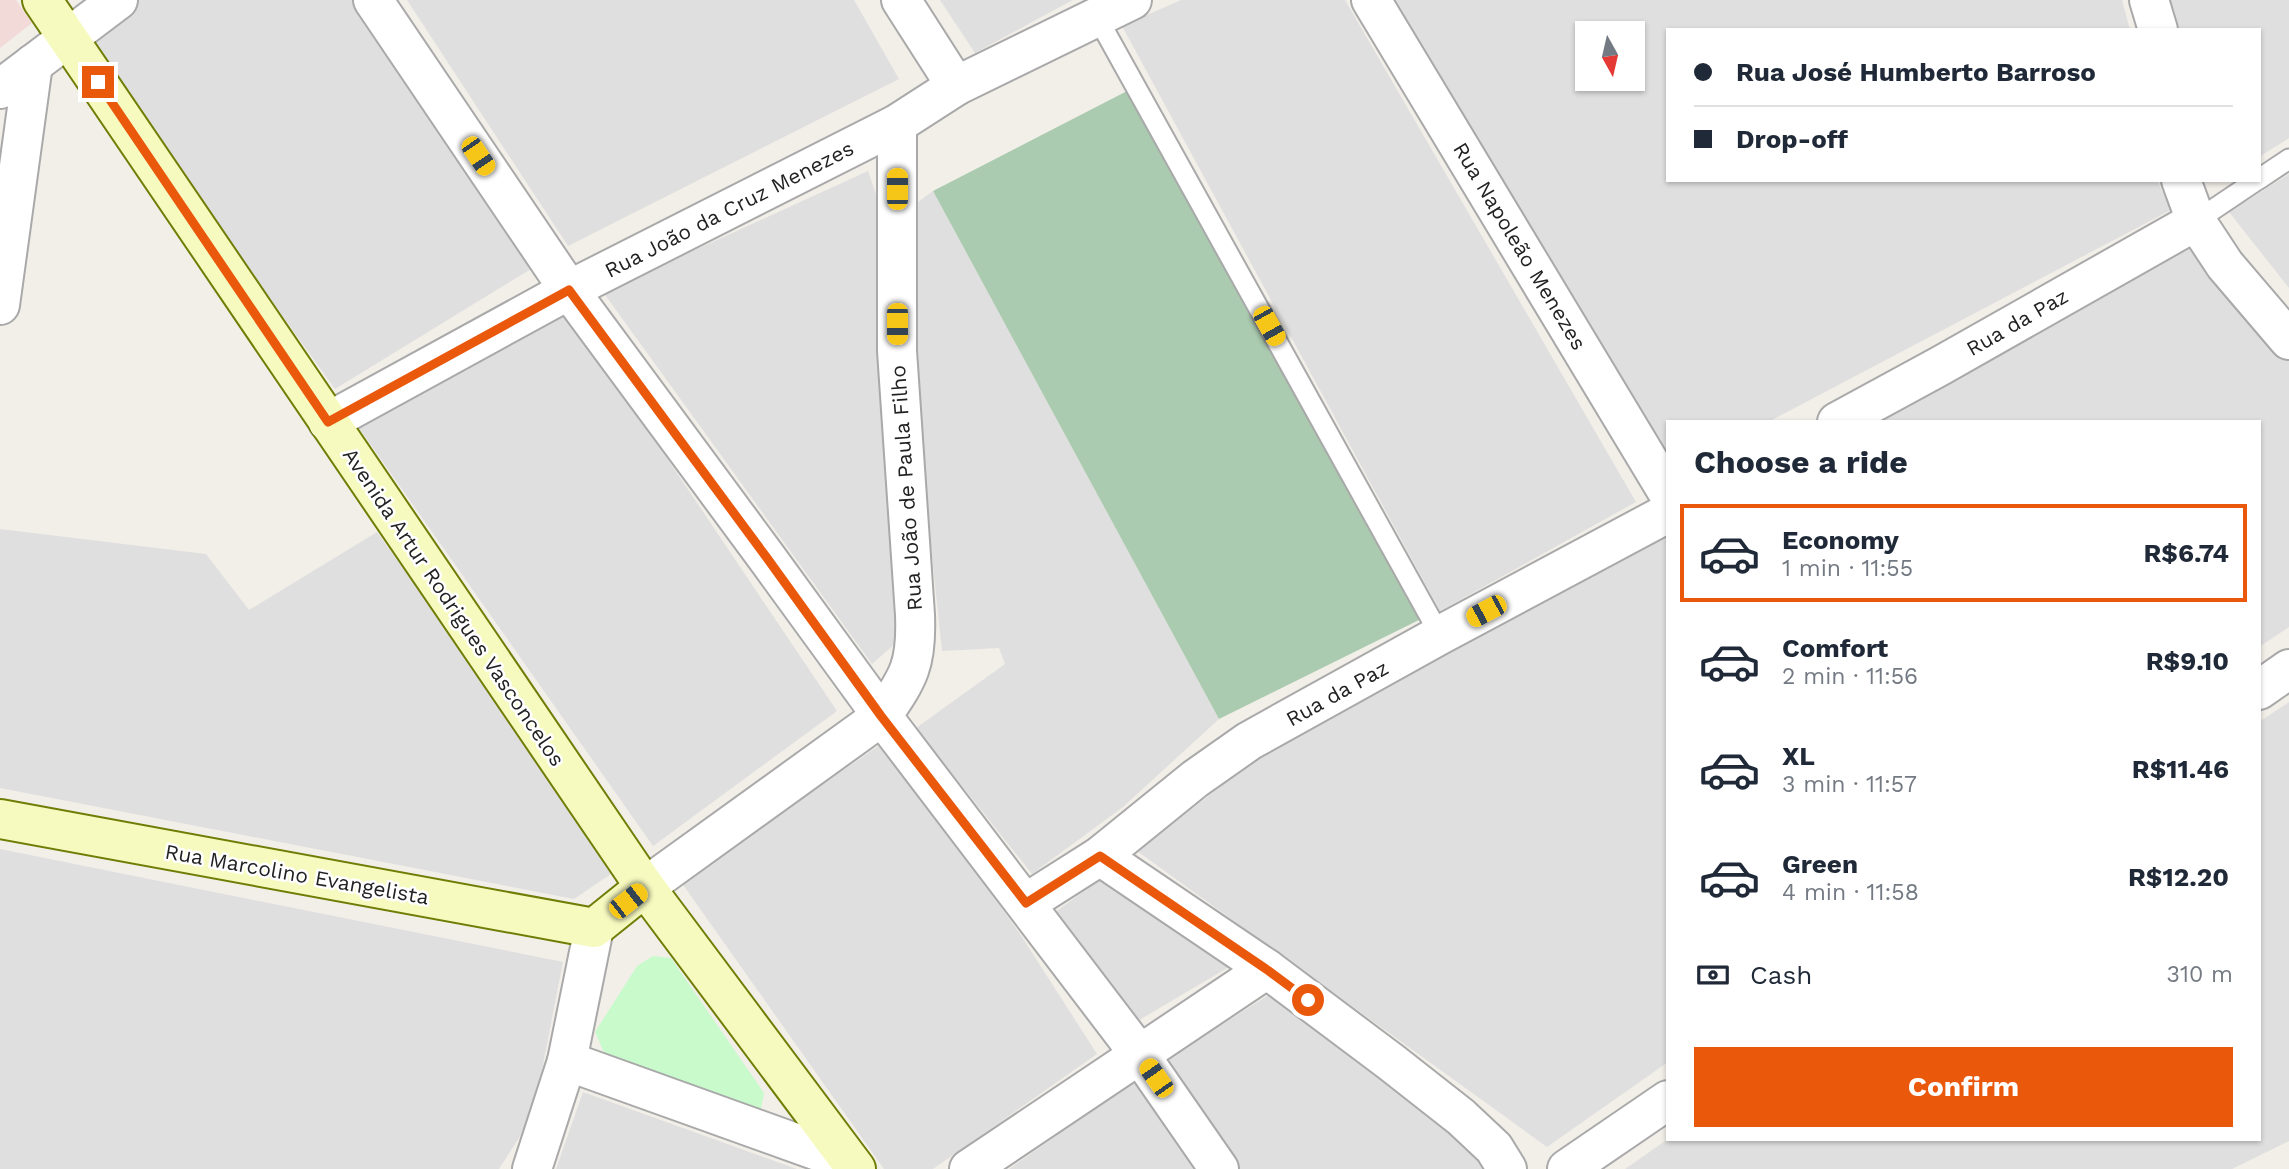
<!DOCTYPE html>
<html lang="en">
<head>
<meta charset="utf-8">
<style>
  body { margin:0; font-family:"Work Sans",sans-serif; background:#f6f6f7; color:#1f2937; height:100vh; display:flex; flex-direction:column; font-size:26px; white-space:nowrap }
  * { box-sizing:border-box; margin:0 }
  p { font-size:23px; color:#747a83 }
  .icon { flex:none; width:38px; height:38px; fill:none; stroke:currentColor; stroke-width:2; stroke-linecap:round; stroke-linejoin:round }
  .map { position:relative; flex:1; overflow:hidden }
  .drawer { position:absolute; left:1666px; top:420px; width:595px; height:721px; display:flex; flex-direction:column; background:#fff; border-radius:0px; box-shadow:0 2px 5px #0004 }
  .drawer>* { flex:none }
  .guide { position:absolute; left:1666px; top:28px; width:595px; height:154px; border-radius:0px; box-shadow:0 2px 5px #0004; display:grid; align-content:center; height:154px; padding:0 28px; background:#fff }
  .needle { width:46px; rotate:172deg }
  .tools { position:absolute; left:1575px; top:21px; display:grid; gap:14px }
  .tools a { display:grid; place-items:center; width:70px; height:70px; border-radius:0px; background:#fff; box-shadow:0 2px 5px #0004; font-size:35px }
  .end { position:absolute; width:32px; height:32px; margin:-16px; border:9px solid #ea580c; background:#fff; box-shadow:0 0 0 4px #fff }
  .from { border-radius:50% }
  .car { position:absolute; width:21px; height:42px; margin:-21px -10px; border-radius:9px; box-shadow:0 0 5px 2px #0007; background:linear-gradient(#f5c518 24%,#345 0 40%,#f5c518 0 76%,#345 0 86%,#f5c518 0) }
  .guide b { display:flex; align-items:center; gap:24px; height:66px; font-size:26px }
  .guide b+b { border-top:2px solid #e0e1e3 }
  .guide i { width:18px; height:18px; background:#1f2937 }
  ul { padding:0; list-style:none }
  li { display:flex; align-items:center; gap:21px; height:98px; margin:0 14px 10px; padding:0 14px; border:4px solid transparent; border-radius:0px }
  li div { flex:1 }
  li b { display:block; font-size:26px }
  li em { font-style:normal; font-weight:700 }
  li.on { border-color:#ea580c }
  li>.icon { width:63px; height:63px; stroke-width:1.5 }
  h2 { padding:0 28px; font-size:32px; line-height:84px }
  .pay { display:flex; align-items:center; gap:18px; height:77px; padding:0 28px; font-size:26px }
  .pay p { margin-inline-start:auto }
  .action { display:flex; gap:14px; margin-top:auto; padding:14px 28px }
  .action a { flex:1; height:80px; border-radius:0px; background:#ea580c; color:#fff; font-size:28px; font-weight:700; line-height:80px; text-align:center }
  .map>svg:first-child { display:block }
</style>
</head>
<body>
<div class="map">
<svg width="2289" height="1169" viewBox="0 0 2289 1169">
  <rect width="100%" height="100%" fill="#f2efe9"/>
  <g fill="#e0dfdf" fill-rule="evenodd">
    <path d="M 136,0 L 358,0 L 506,220 L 531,269 L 335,389 L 82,38 Z"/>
    <path d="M 407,0 L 854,0 L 899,79 L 568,246 Z"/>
    <path d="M 940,0 L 1073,0 L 975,53 Z"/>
    <path d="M 1181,0 L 1345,0 L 1636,502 L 1440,611 L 1122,26 Z"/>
    <path d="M 1393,0 L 2122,0 L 2130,30 L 1668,30 L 1668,180 L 2157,180 L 2171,210 L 1768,422 L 1668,422 L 1668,463 ZM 1587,33 L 1633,33 L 1633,79 L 1587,79 Z"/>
    <path d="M 2165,0 L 2289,0 L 2289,138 L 2259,157 L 2259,30 L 2180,30 Z"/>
    <path d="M 868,171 L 881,209 L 904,636 L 872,664 L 603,292 Z"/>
    <path d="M 2289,174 L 2289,288 L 2229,212 Z"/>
    <path d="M 933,191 L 1219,719 L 1123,807 L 1032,874 L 916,728 L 1005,664 L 999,648 L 942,651 L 928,518 L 907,210 Z"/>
    <path d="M 2195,246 L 2289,359 L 2289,627 L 2259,647 L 2259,422 L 1871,422 Z"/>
    <path d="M 566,308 L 837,711 L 653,846 L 354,421 Z"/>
    <path d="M 0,529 L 206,554 L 249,610 L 377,532 L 620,868 L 574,899 L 0,788 Z"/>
    <path d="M 1668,532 L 1668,1062 L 1547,1147 L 1137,851 L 1272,747 Z"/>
    <path d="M 2289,702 L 2289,1141 L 2232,1169 L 1625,1169 L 1668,1139 L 2259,1139 L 2259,722 Z"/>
    <path d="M 884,742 L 1022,937 L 1097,1054 L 933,1169 L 884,1169 L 681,882 Z"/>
    <path d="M 0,849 L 563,962 L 533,1116 L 499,1169 L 0,1169 Z"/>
    <path d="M 1107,874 L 1229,967 L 1129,1026 L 1054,913 Z"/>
    <path d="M 1272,993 L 1474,1146 L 1494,1169 L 1238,1169 L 1160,1063 Z"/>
    <path d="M 1145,1074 L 1205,1169 L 1009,1169 Z"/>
    <path d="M 583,1092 L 797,1169 L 556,1169 Z"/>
  </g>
  <path fill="#f2dad9" d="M 0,0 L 16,0 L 32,23 L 0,48 Z"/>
  <path fill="#aacbaf" d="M 1131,89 L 1425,617 L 1219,719 L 933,191 Z"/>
  <path fill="#c8facc" d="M 653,956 L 671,958 L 764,1093 L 761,1109 L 743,1111 L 610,1066 L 595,1032 L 637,966 Z"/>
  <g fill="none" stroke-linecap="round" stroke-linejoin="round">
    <g stroke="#a9a9a9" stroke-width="23">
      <g id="service">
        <path d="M 1097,17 L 1440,635"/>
        <path d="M 2259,179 L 2289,159"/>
        <path d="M 2196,221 L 2257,180"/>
      </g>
    </g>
    <g stroke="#a9a9a9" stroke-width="42">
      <g id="minor">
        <path d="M 373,0 L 569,290 L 767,558 L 882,716 L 1140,1055 L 1219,1169"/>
        <path d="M 901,0 L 956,86"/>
        <path d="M 1371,0 L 1668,493"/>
        <path d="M 0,89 L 118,0"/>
        <path d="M 0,305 L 33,64"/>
        <path d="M 328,422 L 569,290 L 897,124 L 956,86 L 1132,0"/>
        <path d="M 1837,422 L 1940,366 L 2196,221"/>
        <path d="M 1100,856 L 1267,969 L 1391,1062 L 1461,1117 L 1494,1148 L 1507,1169"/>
        <path d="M 645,887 L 882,716 C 909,677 917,664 915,615 L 897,351 L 897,124"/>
        <path d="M 1026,903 L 1100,856 L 1195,779 L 1249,741 L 1440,635 L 1668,513"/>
        <path d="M 567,1061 L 851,1163"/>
        <path d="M 532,1169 L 567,1061 L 594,928"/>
        <path d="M 969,1169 L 1267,969"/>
      </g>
    </g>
    <g stroke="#a9a9a9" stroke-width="42">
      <g id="tertiary">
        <path d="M 2149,0 L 2158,30"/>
        <path d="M 2181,180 L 2196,221 L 2225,265 L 2289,340"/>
        <path d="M 2259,690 L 2289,669"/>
        <path d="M 1567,1169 L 1668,1100"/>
      </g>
    </g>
    <g stroke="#707d05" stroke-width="42">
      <g id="secondary">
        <path d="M 42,0 L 645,887 L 856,1169"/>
        <path d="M 0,819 L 594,928 L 645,887"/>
      </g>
    </g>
    <use href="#service" stroke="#fff" stroke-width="19"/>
    <use href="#minor" stroke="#fff" stroke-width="38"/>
    <use href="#tertiary" stroke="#fff" stroke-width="38"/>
    <use href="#secondary" stroke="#f7fabf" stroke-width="38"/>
  </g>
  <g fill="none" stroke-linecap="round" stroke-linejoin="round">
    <path stroke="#ea580c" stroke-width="9" d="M 98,82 L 328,422 L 569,290 L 767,558 L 881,716 L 1026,903 L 1100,856 L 1266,969 L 1308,1000"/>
  </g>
  <g text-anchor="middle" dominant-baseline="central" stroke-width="5" stroke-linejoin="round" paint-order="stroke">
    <g font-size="21" fill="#222" stroke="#fff">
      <text transform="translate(729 209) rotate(-27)">Rua João da Cruz Menezes</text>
      <text transform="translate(1520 246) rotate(59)">Rua Napoleão Menezes</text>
      <text transform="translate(2017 322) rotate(-30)">Rua da Paz</text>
      <text transform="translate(906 488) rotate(-94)">Rua João de Paula Filho</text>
      <text transform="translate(454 607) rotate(56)">Avenida Artur Rodrigues Vasconcelos</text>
      <text transform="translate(1337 693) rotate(-29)">Rua da Paz</text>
      <text transform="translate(297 874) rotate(10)">Rua Marcolino Evangelista</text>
    </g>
  </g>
</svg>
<div class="tools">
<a><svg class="needle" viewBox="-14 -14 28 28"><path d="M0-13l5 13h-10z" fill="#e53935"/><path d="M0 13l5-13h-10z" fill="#747a83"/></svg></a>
</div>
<i class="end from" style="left:1308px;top:1000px"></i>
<i class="end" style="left:98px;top:82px"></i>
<i class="car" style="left:478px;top:156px;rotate:146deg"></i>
<i class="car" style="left:897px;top:189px;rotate:0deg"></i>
<i class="car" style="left:897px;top:324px;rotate:180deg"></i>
<i class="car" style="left:1269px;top:326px;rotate:151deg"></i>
<i class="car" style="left:1486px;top:611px;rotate:242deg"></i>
<i class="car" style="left:628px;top:901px;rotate:52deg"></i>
<i class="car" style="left:1156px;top:1078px;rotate:325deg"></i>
<div class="guide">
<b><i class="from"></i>Rua José Humberto Barroso</b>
<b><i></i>Drop-off</b>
</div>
<section class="drawer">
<h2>Choose a ride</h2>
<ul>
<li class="on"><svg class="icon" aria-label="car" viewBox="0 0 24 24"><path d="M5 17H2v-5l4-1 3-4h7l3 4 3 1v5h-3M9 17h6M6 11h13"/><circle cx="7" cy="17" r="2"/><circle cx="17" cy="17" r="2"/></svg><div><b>Economy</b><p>1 min · 11:55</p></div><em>R$6.74</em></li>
<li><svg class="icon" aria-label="car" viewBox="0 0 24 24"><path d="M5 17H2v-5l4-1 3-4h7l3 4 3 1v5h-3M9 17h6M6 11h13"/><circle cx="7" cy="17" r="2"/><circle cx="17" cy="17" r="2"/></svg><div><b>Comfort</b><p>2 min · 11:56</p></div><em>R$9.10</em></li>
<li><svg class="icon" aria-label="car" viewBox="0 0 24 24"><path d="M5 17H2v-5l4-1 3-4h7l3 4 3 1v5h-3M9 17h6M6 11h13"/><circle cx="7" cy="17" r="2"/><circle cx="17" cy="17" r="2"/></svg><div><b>XL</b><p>3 min · 11:57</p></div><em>R$11.46</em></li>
<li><svg class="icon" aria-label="car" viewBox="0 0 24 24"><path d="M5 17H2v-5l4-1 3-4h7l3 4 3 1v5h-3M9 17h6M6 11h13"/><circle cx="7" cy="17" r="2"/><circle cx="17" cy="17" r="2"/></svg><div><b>Green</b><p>4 min · 11:58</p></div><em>R$12.20</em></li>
</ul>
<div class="pay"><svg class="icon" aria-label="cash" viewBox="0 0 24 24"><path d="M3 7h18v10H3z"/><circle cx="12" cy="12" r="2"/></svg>Cash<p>310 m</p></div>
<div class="action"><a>Confirm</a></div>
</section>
</div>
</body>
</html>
